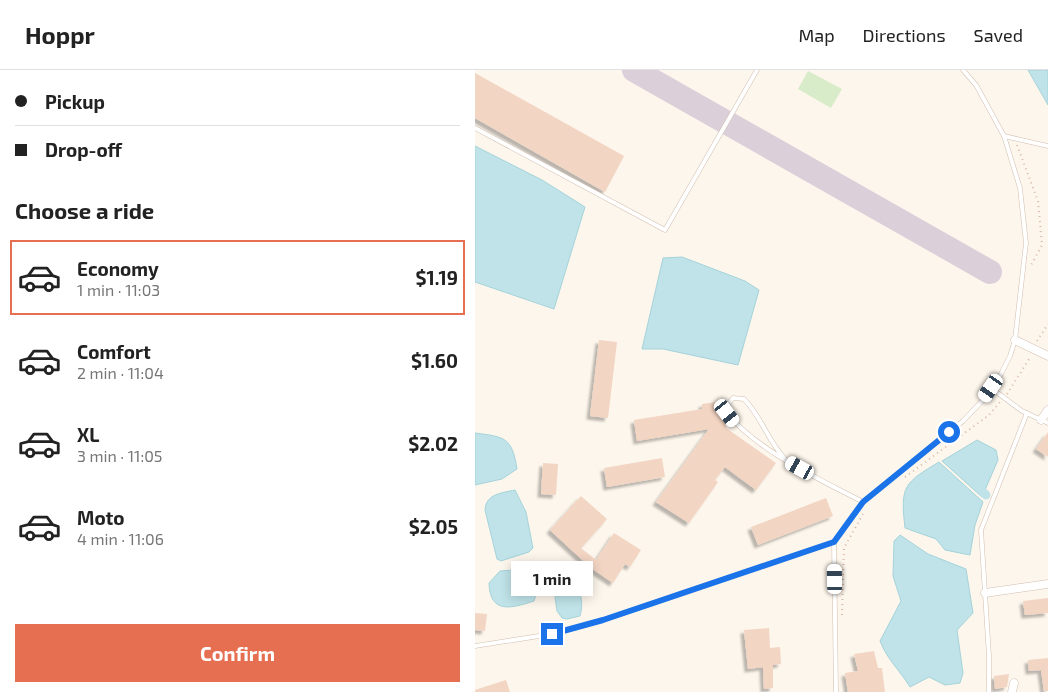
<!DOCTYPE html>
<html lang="en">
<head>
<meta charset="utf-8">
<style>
  body { margin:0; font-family:"Exo 2",sans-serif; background:#f2f2f2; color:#222; height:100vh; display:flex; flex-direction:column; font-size:19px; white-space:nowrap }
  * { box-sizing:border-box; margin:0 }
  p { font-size:16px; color:#767676 }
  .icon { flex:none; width:28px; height:28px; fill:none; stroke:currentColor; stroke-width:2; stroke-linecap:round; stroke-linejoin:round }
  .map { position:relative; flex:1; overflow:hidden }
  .side { display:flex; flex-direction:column; background:#fff; width:475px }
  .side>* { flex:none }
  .top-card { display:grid; align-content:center; height:110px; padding:0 15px; background:#fff }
  .end { position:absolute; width:22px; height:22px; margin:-11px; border:6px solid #1a73e8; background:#fff; box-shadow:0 0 0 2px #fff }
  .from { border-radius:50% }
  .bubble { position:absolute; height:35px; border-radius:0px; background:#fff; box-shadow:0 2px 12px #0003; font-size:16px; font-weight:700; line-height:35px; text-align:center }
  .car { position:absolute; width:15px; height:30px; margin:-15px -8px; border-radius:6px; box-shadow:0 0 4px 1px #0007; background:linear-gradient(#fff 24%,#345 0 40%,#fff 0 76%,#345 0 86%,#fff 0) }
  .top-card b { display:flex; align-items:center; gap:18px; height:48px; font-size:19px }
  .top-card b+b { border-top:1px solid #e0e0e0 }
  .top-card i { width:12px; height:12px; background:#222 }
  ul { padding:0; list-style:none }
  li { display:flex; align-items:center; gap:15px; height:75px; margin:0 10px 8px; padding:0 5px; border:2px solid transparent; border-radius:0px }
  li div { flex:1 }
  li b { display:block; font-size:19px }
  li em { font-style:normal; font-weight:700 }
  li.on { border-color:#e76f51 }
  li>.icon { width:45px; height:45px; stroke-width:1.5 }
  h2 { padding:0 15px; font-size:22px; line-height:60px }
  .cta { display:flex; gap:10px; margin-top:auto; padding:10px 15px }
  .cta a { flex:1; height:58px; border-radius:0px; background:#e76f51; color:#fff; font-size:20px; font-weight:700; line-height:58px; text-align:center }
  header { display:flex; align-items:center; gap:30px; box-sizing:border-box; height:70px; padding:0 25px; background:#fff; border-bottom:1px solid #e0e0e0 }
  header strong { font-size:24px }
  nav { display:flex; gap:28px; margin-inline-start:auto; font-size:18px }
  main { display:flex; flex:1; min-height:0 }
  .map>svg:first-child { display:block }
</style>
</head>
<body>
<header>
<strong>Hoppr</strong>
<nav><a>Map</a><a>Directions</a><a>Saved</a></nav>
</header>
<main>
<section class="side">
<div class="top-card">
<b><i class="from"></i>Pickup</b>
<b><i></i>Drop-off</b>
</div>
<h2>Choose a ride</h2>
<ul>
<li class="on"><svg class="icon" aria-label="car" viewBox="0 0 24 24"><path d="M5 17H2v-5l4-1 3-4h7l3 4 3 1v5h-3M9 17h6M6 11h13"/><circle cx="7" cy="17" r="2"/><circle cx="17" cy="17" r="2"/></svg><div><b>Economy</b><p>1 min · 11:03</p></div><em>$1.19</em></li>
<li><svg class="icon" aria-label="car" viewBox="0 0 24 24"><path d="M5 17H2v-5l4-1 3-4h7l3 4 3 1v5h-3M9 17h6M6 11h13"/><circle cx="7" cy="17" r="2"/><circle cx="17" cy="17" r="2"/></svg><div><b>Comfort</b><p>2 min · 11:04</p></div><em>$1.60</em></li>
<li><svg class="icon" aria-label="car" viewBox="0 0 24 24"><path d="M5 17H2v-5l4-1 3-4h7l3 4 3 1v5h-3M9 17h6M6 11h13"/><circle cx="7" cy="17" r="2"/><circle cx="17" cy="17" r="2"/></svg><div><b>XL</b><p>3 min · 11:05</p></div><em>$2.02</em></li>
<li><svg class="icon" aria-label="car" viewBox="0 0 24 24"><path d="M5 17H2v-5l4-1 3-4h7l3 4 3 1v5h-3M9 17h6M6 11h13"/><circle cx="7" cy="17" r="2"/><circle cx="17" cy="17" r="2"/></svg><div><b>Moto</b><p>4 min · 11:06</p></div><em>$2.05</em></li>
</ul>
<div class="cta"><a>Confirm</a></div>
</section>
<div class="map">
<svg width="573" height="622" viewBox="0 0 573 622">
  <defs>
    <filter id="shadow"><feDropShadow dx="-3.5" dy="3.5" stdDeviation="1" flood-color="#0004"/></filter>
  </defs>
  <rect width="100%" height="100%" fill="#fdf6ec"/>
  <path fill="#d8ecc9" d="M 333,1 L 367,19 L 356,38 L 323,19 Z"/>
  <g fill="#bfe3e8" stroke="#a5d3da">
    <path d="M 553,0 L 573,0 L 573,35 Z"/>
    <path d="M 0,76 L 67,110 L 110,137 L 79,239 L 0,212 Z"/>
    <path d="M 207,187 L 270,211 L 284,220 L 263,295 L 188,279 L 167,279 L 188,188 Z"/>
    <path d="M 0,363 C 30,367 37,367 42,399 L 27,409 L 0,415 Z"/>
    <path d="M 502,370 L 521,380 L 523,390 L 507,427 L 467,391 Z"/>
    <path d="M 464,392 L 508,432 L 500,455 L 495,485 L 470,480 L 461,469 L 430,458 C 425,416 429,413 464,392 Z"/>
    <path d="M 40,420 L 51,442 L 58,478 L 54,482 L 26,491 L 22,489 L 10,440 C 11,424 26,423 40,420 Z"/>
    <path d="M 425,465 L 453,484 L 491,499 L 498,543 L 482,560 L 488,603 L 485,613 L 470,615 L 454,607 L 435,617 C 424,599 413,591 405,571 L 426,531 L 418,506 L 419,471 Z"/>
    <path d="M 38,500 L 54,501 L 63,518 L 59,531 C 37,538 15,545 14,513 L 25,501 Z"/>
    <path d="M 94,507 C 106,517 109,532 105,546 L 92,549 L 87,548 L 82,541 L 78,512 Z"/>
  </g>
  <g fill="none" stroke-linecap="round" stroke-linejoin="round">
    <path stroke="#bfe3e8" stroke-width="9" d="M 509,423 L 511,425"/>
    <path stroke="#dbcfda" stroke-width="24" d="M 159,0 L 515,202"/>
  </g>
  <g fill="#f3d5c3" filter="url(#shadow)">
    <path d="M 0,3 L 149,86 L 130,122 L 0,48 Z"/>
    <path d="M 124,270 L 142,272 L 133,348 L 115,346 Z"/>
    <path d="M 248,331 L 251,358 L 301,393 L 281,420 L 250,397 L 240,410 L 243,412 L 214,453 L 181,432 L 234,359 L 162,371 L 159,350 L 227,339 L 227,334 Z"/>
    <path d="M 573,362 L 573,387 L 561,379 Z"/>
    <path d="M 187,388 L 190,407 L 132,417 L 129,398 Z"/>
    <path d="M 68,393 L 83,394 L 81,425 L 66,424 Z"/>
    <path d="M 106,426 L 132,449 L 106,478 L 121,490 L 139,463 L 166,480 L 155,497 L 150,494 L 138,513 L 116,498 L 75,460 Z"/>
    <path d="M 351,428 L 358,446 L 283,475 L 276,457 Z"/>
    <path d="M 573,528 L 573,543 L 550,545 L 548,531 Z"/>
    <path d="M 0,543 L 12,544 L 10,561 L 0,560 Z"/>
    <path d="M 294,558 L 295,578 L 305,577 L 306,594 L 298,595 L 298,618 L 289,619 L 288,597 L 273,599 L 269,560 Z"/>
    <path d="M 399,581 L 403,598 L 407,598 L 410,622 L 373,622 L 370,603 L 383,601 L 379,584 Z"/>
    <path d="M 573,588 L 573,621 L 569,621 L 566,600 L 554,601 L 553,590 Z"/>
    <path d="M 534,604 L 532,617 L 520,619 L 519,606 Z"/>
    <path d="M 31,610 L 35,622 L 0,622 L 0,620 Z"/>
  </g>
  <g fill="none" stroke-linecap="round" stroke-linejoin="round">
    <g stroke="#d1beb0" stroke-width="5">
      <g id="service">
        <path d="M 488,0 L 501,15 L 529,66 L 573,76"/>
        <path d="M 0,58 L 190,160 L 282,0"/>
        <path d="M 516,318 L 547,341 L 573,353"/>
        <path d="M 311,390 C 293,372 287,347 269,329 L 258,328 L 253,334 L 252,343 C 281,380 346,410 388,432"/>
        <path d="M 359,472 L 361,622"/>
        <path d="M 0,576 L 77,564 L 128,550 L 359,472 L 388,432 L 488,351 L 509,329 L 526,304 L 535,286 L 540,270 L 551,173 L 545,118 L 529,66"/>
        <path d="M 514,622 L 514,586 L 506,460 L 552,343"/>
      </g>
    </g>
    <g stroke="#d1beb0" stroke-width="9">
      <g id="minor">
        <path d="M 540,270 L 573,286"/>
        <path d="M 566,350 L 573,340"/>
        <path d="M 510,523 L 573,514"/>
        <path d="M 537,622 L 539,613"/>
      </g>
    </g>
    <g stroke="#d9b8a5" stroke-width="2" stroke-dasharray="1 4" stroke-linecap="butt">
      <path d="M 542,75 L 563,131 L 567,175 L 555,197"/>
      <path d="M 562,271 L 573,254"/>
      <path d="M 532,324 L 556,286"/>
      <path d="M 430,407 L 514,345 L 526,331"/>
      <path d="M 367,545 L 369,478 L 388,444"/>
    </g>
    <use href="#service" stroke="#fff" stroke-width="4"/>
    <use href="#minor" stroke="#fff" stroke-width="8"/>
  </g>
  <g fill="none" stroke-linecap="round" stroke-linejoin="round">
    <path stroke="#1a73e8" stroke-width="6" d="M 77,564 L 128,550 L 359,472 L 388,432 L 474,362"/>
  </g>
</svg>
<i class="end from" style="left:474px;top:362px"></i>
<i class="end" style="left:77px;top:564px"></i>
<div class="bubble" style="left:36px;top:491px;width:82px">1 min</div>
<i class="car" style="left:516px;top:318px;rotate:215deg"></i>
<i class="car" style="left:252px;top:343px;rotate:142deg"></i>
<i class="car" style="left:325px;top:398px;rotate:299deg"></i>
<i class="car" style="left:360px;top:509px;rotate:359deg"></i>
</div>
</main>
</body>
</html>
